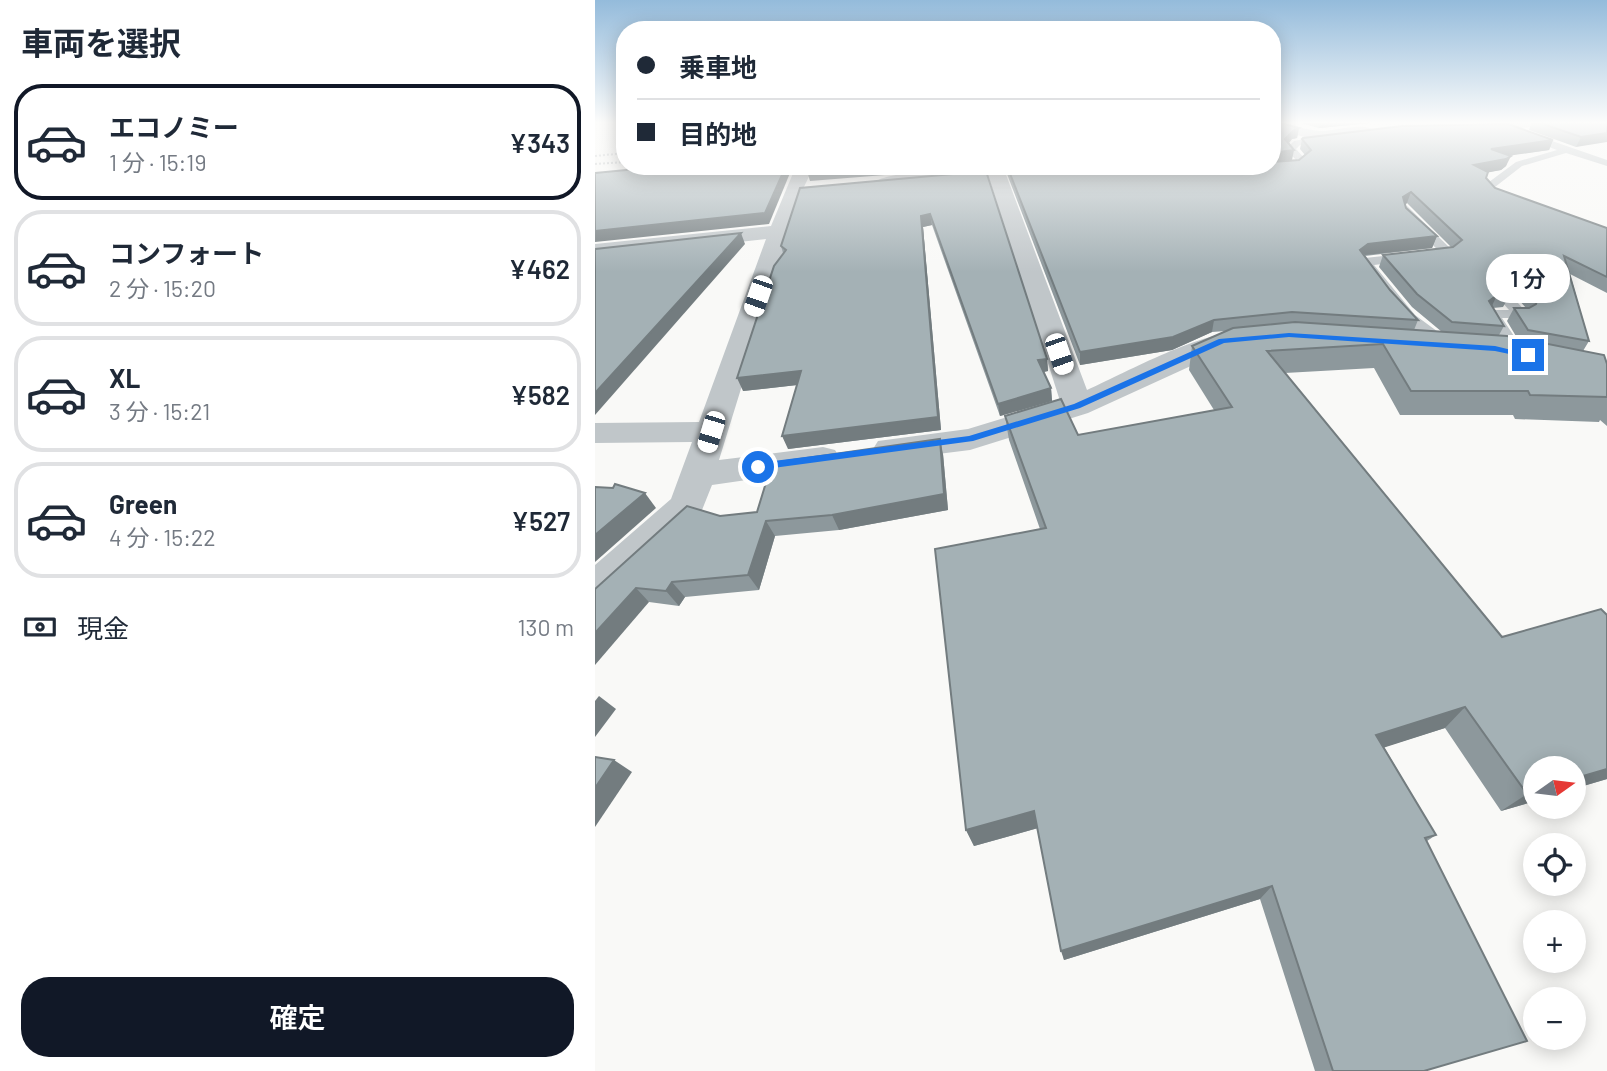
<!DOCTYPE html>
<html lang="ja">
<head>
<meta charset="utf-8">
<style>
  body { margin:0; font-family:Barlow,"Noto Sans JP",sans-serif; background:#f2f2f3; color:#1f2937; height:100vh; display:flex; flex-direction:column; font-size:26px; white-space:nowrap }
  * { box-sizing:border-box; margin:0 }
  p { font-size:23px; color:#747a83 }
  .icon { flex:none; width:38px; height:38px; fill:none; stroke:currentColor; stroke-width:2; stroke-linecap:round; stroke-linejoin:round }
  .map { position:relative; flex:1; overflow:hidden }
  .side { display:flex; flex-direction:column; background:#fff; width:595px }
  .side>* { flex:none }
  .hud { position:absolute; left:21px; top:21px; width:665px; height:154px; border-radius:28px; box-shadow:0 4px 18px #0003; display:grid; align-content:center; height:154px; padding:0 21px; background:#fff }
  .needle { width:46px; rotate:76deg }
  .fabs { position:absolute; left:928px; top:756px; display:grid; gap:14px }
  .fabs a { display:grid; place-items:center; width:63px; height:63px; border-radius:50%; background:#fff; box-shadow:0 4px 18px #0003; font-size:35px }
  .end { position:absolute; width:32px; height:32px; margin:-16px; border:9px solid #1a73e8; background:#fff; box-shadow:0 0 0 4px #fff }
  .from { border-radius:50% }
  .bubble { position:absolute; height:49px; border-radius:24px; background:#fff; box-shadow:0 4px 18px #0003; font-size:23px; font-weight:600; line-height:49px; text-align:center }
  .car { position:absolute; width:21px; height:42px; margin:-21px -10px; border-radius:9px; box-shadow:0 0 5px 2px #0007; background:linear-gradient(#fff 24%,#345 0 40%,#fff 0 76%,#345 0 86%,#fff 0) }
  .hud b { display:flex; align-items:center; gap:24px; height:66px; font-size:26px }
  .hud b+b { border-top:2px solid #e0e1e3 }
  .hud i { width:18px; height:18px; background:#1f2937 }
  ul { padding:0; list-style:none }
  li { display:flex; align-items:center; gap:21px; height:116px; margin:0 14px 10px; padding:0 7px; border:4px solid #e0e1e3; border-radius:28px }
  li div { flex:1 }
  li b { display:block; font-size:26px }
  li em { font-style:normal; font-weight:600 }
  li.active { border-color:#111827 }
  li>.icon { width:63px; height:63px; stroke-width:1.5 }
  h2 { padding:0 21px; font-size:32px; line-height:84px }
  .pay { display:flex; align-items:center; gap:18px; height:77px; padding:0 21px; font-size:26px }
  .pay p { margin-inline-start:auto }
  .primary-button { display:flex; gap:14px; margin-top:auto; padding:14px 21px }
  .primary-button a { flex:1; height:80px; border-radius:28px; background:#111827; color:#fff; font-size:28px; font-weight:600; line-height:80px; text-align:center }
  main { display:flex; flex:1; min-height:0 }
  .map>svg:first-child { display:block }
</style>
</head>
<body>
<main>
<section class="side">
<h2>車両を選択</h2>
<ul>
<li class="active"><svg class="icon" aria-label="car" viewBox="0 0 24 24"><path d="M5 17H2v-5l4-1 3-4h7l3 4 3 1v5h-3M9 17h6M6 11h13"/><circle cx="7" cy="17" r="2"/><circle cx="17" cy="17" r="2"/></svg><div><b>エコノミー</b><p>1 分 · 15:19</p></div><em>¥343</em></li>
<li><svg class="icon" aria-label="car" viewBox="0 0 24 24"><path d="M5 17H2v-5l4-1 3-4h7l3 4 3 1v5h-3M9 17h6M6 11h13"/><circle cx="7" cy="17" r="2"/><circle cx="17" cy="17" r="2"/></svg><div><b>コンフォート</b><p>2 分 · 15:20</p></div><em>¥462</em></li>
<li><svg class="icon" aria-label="car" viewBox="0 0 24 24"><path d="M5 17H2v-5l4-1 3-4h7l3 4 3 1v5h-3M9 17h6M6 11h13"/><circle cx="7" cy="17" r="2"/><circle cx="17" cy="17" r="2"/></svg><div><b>XL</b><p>3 分 · 15:21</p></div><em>¥582</em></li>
<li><svg class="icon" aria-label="car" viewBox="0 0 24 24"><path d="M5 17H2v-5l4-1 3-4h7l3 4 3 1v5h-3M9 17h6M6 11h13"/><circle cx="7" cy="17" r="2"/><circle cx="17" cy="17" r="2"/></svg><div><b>Green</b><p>4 分 · 15:22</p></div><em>¥527</em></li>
</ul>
<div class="pay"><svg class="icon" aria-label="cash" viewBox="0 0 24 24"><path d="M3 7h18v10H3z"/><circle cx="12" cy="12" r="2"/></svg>現金<p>130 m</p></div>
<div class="primary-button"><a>確定</a></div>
</section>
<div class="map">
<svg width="1012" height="1071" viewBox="0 0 1012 1071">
  <rect width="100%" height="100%" fill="#f9f9f7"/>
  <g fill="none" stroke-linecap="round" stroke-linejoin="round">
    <g stroke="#babfc1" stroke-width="2" stroke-dasharray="2 2" stroke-linecap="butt">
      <path d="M 0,156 L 30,153"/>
      <path d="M 0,164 L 30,162"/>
    </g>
    <g fill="#c0c6c9" fill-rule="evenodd">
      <path d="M 931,132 L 1012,160 L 1012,166 L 971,153 L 927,166 L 900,187 L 919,198 L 919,202 L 896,196 L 889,187 L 890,185 L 921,162 L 962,150 L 928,137 Z"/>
      <path d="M 734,134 L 737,139 L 705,145 L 701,149 L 711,160 L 705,167 L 681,169 L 676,166 L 681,163 L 699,162 L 701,160 L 691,149 L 699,141 Z"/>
      <path d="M 812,206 L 859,252 L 853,256 L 779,265 L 820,315 L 854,340 L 857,343 L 854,346 C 824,353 779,284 764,262 L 770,258 L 843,250 L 810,219 L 807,209 Z"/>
      <path d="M 907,290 L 912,291 L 933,314 L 926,318 L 907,318 L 923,342 L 911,353 L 906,355 L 898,350 L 907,341 L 890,314 L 897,310 L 914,310 L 900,294 Z"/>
    </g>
    <g fill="#c0c6c9" fill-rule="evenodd">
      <path d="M 677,122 C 694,122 710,131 727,131 C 742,131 770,121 781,132 L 773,137 L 724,141 L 677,128 Z"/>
      <path d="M 943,122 L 936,127 L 864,133 L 856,128 L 859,125 Z"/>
      <path d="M 201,166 L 219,166 L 207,191 L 124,460 L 228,447 L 240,450 L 245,458 L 240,466 L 228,469 L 117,485 L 105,515 L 15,601 L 0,606 L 0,565 L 76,499 L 97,442 L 0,443 L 0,423 L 104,422 L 171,239 L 0,258 L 0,244 L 176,226 Z"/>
      <path d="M 401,167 L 410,172 L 492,390 C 528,374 618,324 655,333 L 659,339 L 655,345 L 633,349 L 493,413 L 375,450 L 295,460 L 283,457 L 278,449 L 283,441 L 373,429 L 465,401 L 394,178 L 342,180 L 288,189 L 279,183 C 290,170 380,168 401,167 Z"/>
    </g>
  </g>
  <g fill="#8d989c" fill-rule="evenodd">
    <path d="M 677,122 L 704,128 L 702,138 L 697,139 L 694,143 L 697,160 L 686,162 L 704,160 L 710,155 L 705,149 L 707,139 L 958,140 L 954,150 L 914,155 L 911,166 L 906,170 L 893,172 L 891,178 L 900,188 L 1012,228 L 1012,293 L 975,274 L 994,341 L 988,351 L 1012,364 L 1012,426 L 1005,420 L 1004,422 L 920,419 L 918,415 L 805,415 L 779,368 L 690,373 L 907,637 L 1012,615 L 1012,779 L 978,789 L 978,768 L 940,768 L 940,801 L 906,811 L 850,728 L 789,747 L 841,835 L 832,841 L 829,1071 L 720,1071 L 665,899 L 469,960 L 443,828 L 379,846 L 371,830 L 445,529 L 414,440 L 410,416 L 483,435 L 619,410 L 594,370 L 597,346 L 631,331 L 617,332 L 577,350 L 485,365 L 409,166 L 677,166 ZM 575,168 L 517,172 L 517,171 ZM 812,203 L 856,247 L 788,255 L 784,267 L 817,307 L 847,332 L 819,330 L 823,320 L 795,290 L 770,256 L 837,248 L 842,236 L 811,208 L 810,205 ZM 909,288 L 914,289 L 931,308 L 919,308 L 912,321 L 922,338 L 904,335 L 909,326 L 898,308 L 908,307 L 915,295 Z"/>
    <path d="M 701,122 L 787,122 L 724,128 Z"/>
    <path d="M 937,122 L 1012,122 L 981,147 L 934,130 Z"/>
    <path d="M 391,171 L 452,359 L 453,371 L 448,372 L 456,388 L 457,401 L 405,416 L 337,225 L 328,227 L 346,430 L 193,449 L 202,385 L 148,391 L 188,253 L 186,246 Z"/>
    <path d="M 348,454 L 353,510 L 244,530 L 180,536 L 164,590 L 90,597 L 84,606 L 54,602 L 0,589 L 125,516 L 162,512 Z"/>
  </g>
  <g fill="#737c7f">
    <path d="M 726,122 L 787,122 L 724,128 Z"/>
    <path d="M 704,128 L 702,138 L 697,139 L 688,149 L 690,139 L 699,130 Z"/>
    <path d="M 1012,133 L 1012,142 L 981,147 L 986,137 Z"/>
    <path d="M 958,140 L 954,150 L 892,159 L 896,149 Z"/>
    <path d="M 699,150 L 697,160 L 677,163 L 677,153 Z"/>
    <path d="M 916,156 L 911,166 L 906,170 L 875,176 L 879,165 Z"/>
    <path d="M 191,166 L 193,166 L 195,173 L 174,224 L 0,242 L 0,231 Z"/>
    <path d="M 268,166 L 402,166 L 215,181 L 212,171 Z"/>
    <path d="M 816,192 L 812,203 L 805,208 L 808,197 Z"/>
    <path d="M 335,214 L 337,225 L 328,227 L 346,430 L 193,449 L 187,436 L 326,216 Z"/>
    <path d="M 146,233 L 150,244 L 0,415 L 0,393 Z"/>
    <path d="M 842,236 L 837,248 L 770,255 L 765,250 L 773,244 Z"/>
    <path d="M 914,275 L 908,287 L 904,281 Z"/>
    <path d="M 902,295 L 896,308 L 894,301 Z"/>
    <path d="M 619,320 L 617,332 L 577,350 L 485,365 L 485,352 Z"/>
    <path d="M 452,359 L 453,371 L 444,373 L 443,360 Z"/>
    <path d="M 206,371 L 211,384 L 148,391 L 142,378 Z"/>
    <path d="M 456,388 L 457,401 L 405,416 L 403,404 Z"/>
    <path d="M 345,439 L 348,454 L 353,510 L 244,530 L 237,515 Z"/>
    <path d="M 50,493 L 61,508 L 0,562 L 0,535 Z"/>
    <path d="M 171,521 L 180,536 L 164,590 L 153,575 Z"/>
    <path d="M 77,582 L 90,597 L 84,606 L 71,591 Z"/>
    <path d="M 41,588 L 54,602 L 0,665 L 0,633 Z"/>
    <path d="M 4,696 L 21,709 L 0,737 L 0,701 Z"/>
    <path d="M 870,707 L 850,728 L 766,755 L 781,735 Z"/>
    <path d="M 19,760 L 37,772 L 0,827 L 0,788 Z"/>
    <path d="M 1012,769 L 1012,779 L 978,789 L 978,779 Z"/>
    <path d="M 940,791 L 940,801 L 906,811 L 932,794 Z"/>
    <path d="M 439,811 L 443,828 L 379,846 L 371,830 Z"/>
    <path d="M 677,886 L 665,899 L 469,960 L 466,951 Z"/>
  </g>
  <g fill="#a4b1b5" stroke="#737c7f" stroke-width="2">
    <path d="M 677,122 L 683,122 L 704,128 L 699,130 L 690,139 L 699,150 L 677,153 Z"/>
    <path d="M 942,122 L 1012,122 L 1012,133 L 986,137 Z"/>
    <path d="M 913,124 L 958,140 L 896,149 L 916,156 L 911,159 L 879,165 L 893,172 L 891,178 L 900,188 L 1012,228 L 1012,277 L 969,256 L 994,341 L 933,330 L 919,308 L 934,308 L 941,304 L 942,300 L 920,277 L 914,275 L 904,281 L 915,295 L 902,295 L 894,301 L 909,326 L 857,322 L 822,294 L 788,255 L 858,247 L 867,240 L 816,192 L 808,197 L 811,208 L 842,236 L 773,244 L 765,250 L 795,290 L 823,320 L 697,312 L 619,320 L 578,337 L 485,352 L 412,166 L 510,166 L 517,172 L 610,166 L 677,166 L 677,162 L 704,160 L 716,150 L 707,139 L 708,138 L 807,126 Z"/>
    <path d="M 73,166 L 191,166 L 170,213 L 0,231 L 0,173 Z"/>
    <path d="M 214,166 L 268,166 L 212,171 Z"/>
    <path d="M 391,171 L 452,359 L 443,360 L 456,388 L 403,404 L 335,214 L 326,216 L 343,417 L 187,436 L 206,371 L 142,378 L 179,266 L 191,250 L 186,246 L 205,188 Z"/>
    <path d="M 146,233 L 0,393 L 0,249 Z"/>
    <path d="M 700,322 L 912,336 L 1009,355 L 1012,364 L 1012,397 L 935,395 L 933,391 L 816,391 L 788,344 L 672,351 L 907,637 L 1006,609 L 1012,615 L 1012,769 L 978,779 L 978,768 L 940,768 L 940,791 L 932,794 L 870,707 L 781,735 L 841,835 L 830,838 L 932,1041 L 829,1071 L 738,1071 L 677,886 L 466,951 L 439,811 L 371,830 L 340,549 L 451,528 L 410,416 L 466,399 L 483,435 L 637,407 L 597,346 L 638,328 Z"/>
    <path d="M 345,439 L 349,494 L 237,515 L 171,521 L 153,575 L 77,582 L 71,591 L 41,588 L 0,633 L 0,589 L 92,506 L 125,516 L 162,512 L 177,463 Z"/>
    <path d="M 20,484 L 50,493 L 0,535 L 0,487 L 18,488 Z"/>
    <path d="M 0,757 L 19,760 L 0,788 Z"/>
  </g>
  <linearGradient id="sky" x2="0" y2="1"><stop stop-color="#94bbdb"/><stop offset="0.45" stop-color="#fcfcfb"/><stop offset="1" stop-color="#fcfcfb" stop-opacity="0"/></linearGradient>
  <rect width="1012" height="272" fill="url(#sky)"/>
  <path fill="#1a73e8" d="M 694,333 L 900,346 L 937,355 L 933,358 L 900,351 L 694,337 L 629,343 L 485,408 L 378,441 L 163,470 L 158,467 L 163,463 L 374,436 L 479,404 L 624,339 Z"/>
</svg>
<div class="fabs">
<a><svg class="needle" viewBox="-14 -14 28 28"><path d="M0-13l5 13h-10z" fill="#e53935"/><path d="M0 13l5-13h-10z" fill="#747a83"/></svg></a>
<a><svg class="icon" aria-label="locate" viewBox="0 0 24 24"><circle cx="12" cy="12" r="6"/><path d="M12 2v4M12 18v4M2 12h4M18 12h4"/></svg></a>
<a>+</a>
<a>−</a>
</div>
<i class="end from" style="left:163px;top:467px"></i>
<i class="end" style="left:933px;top:355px"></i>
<div class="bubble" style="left:891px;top:254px;width:84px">1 分</div>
<i class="car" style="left:163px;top:296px;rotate:199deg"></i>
<i class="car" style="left:464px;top:354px;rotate:161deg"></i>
<i class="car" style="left:116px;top:432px;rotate:197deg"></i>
<div class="hud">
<b><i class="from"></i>乗車地</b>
<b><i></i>目的地</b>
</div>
</div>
</main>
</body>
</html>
